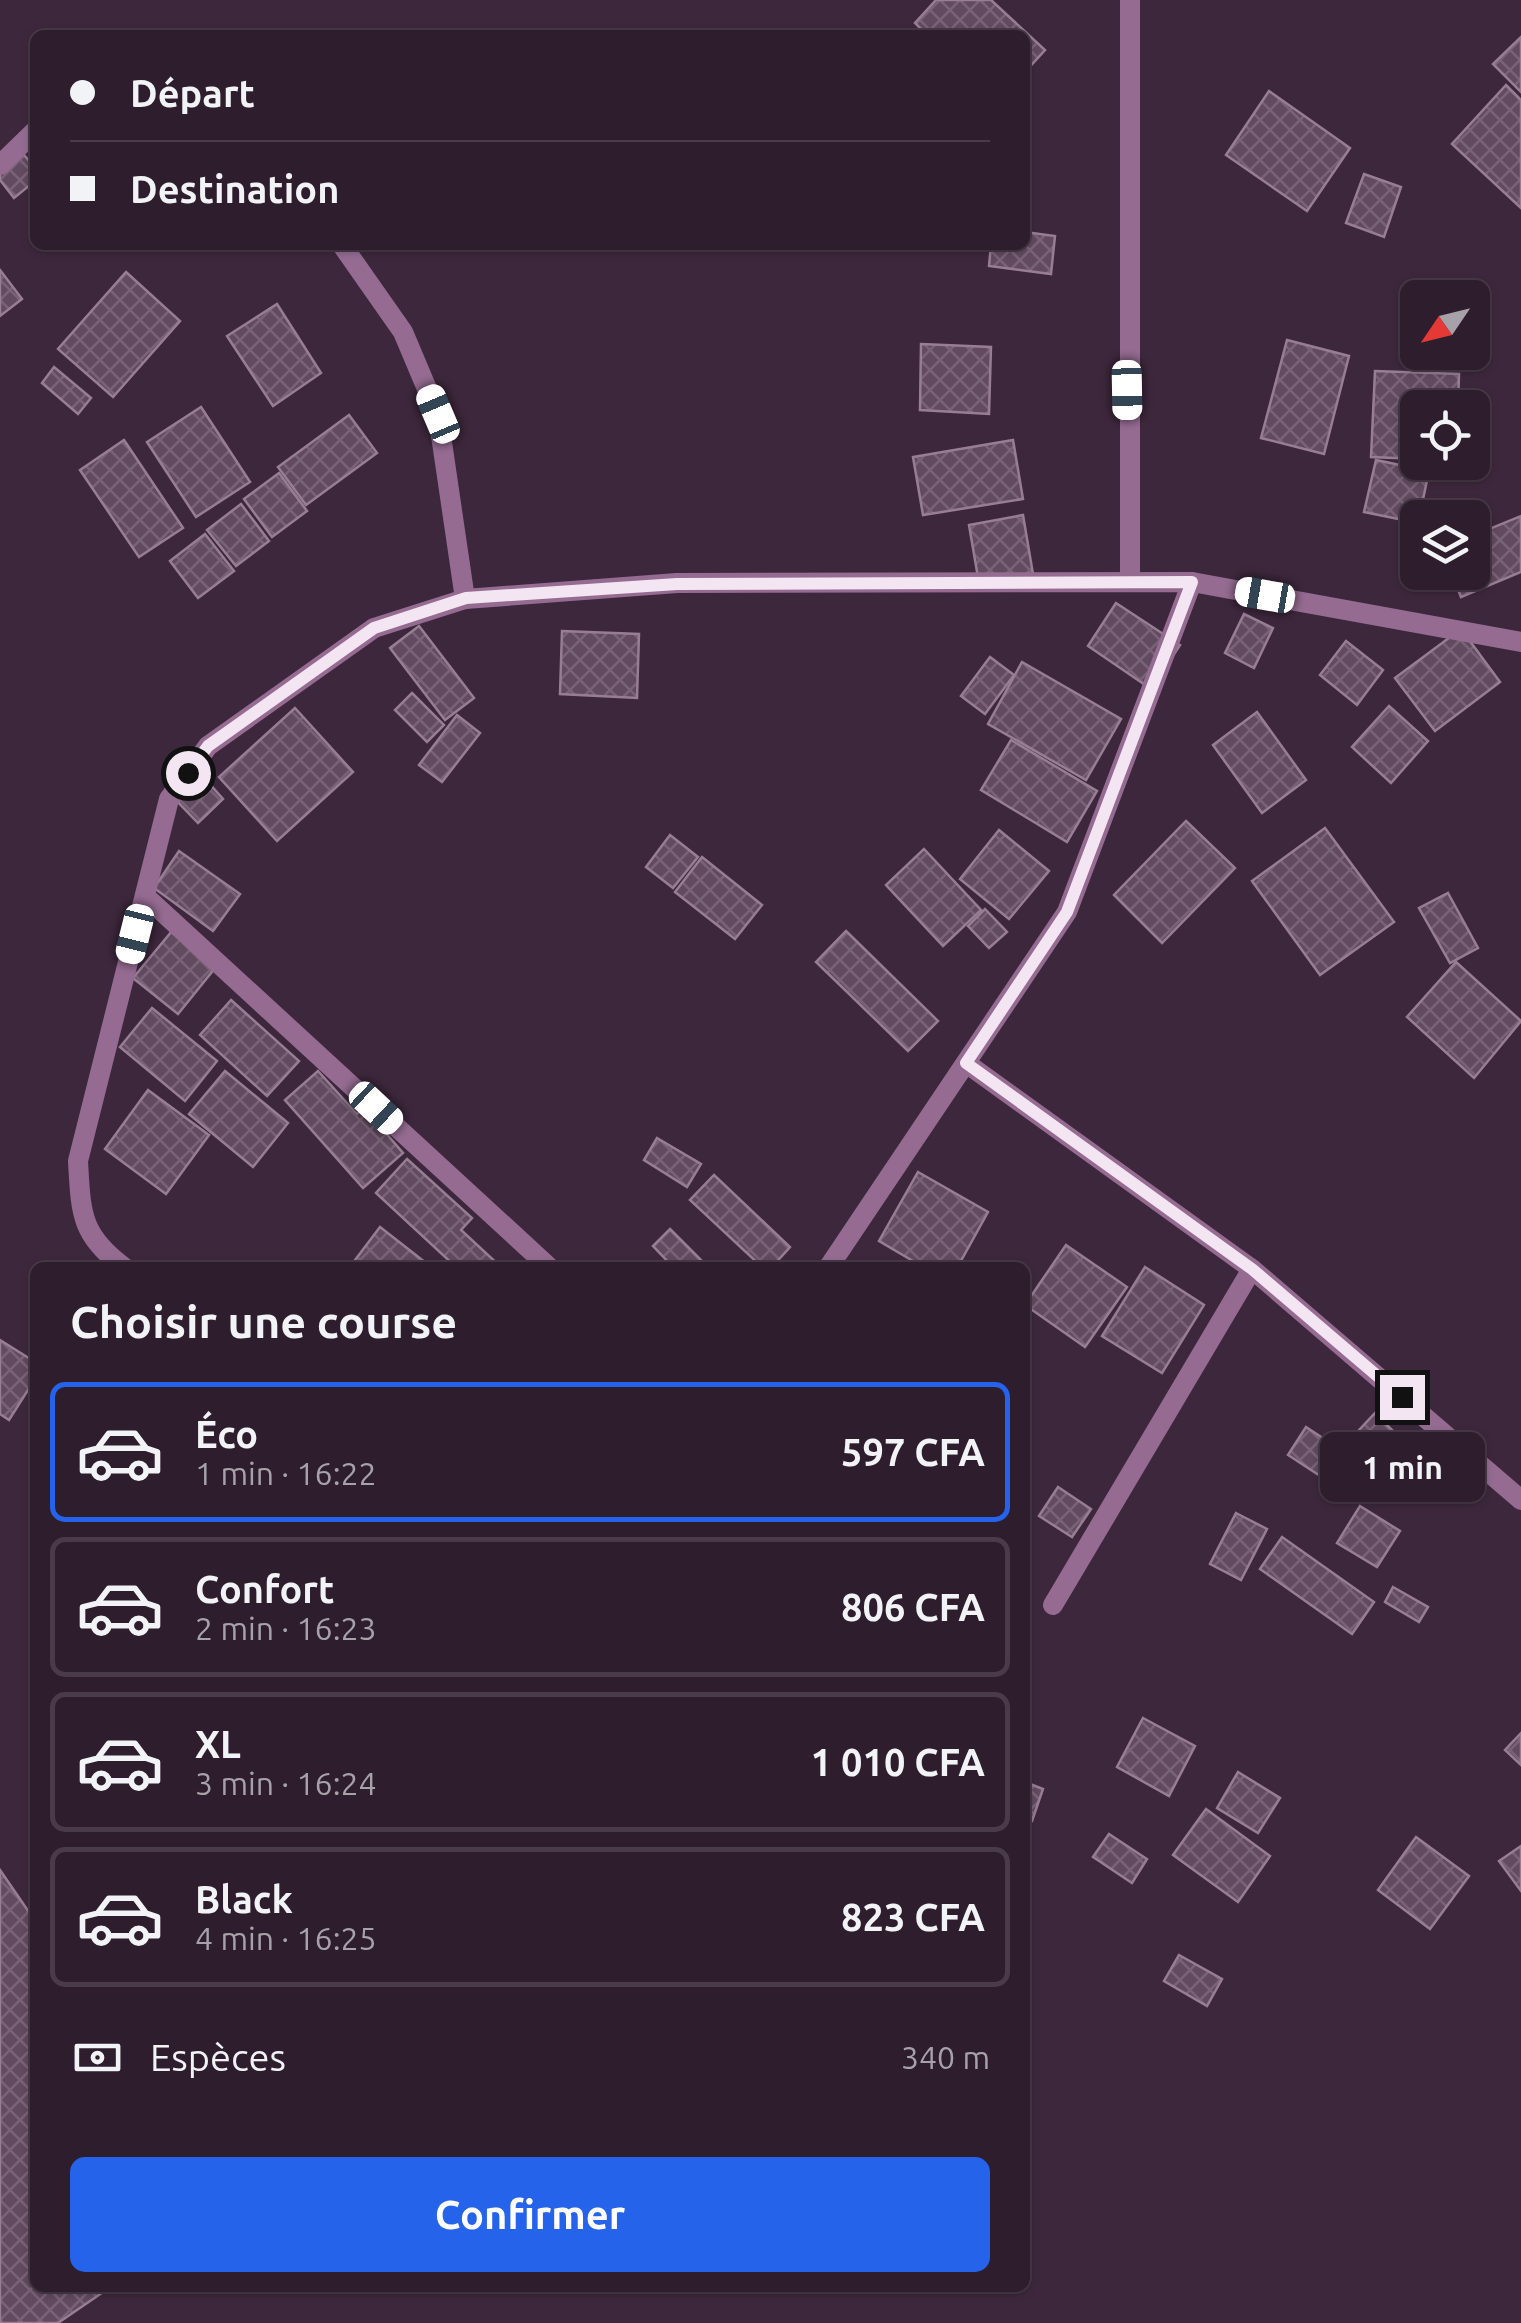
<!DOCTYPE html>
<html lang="fr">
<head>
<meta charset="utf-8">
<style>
  body { margin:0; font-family:Ubuntu,sans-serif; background:#362635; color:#f1f3f6; height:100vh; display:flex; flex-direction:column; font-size:38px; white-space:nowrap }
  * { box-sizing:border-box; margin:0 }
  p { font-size:32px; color:#a7a2aa }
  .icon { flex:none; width:55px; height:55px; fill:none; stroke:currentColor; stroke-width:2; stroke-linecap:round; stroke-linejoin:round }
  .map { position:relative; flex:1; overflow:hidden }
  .sheet { position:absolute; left:30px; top:1262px; width:1000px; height:1030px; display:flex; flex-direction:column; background:#2e1d2d; border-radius:15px; box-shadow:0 2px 8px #0004,0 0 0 2px #493b49 }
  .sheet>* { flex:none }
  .banner { position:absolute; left:30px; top:30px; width:1000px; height:220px; border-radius:15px; box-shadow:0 2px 8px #0004,0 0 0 2px #493b49; display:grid; align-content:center; height:220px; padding:0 40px; background:#2e1d2d }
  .needle { width:65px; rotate:235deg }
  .fabs { position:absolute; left:1400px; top:280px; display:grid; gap:20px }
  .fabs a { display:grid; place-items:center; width:90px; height:90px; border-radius:15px; background:#2e1d2d; box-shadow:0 2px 8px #0004,0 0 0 2px #493b49; font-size:50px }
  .end { position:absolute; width:45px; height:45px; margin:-22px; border:12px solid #f4e5f2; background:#111; box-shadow:0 0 0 5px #111 }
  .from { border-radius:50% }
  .bubble { position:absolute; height:70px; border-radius:15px; background:#2e1d2d; box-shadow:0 2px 8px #0004,0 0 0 2px #493b49; font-size:32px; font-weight:700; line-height:70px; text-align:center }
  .car { position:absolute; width:30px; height:60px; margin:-30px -15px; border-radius:12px; box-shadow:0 0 8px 2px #0007; background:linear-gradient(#fff 24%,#345 0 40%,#fff 0 76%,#345 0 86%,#fff 0) }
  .banner b { display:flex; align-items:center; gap:35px; height:95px; font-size:38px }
  .banner b+b { border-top:2px solid #493b49 }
  .banner i { width:25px; height:25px; background:#f1f3f6 }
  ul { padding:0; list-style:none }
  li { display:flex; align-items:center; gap:30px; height:140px; margin:0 20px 15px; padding:0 20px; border:5px solid #493b49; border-radius:15px }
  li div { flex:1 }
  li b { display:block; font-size:38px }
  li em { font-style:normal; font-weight:700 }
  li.selected { border-color:#2563eb }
  li>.icon { width:90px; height:90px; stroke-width:1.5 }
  h2 { padding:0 40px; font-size:45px; line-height:120px }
  .pay { display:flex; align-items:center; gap:25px; height:110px; padding:0 40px; font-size:38px }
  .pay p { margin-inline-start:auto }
  .cta { display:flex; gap:20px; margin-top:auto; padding:20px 40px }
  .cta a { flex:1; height:115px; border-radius:15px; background:#2563eb; color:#fff; font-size:40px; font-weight:700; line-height:115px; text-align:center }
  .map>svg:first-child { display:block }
</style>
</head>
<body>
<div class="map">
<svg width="1521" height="2323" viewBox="0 0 1521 2323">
  <defs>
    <pattern id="building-cross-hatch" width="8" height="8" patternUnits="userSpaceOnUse" patternTransform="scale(2.5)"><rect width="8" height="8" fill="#624a60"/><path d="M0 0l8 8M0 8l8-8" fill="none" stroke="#796477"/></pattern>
  </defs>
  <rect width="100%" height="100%" fill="#3d273c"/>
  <g fill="url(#building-cross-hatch)" stroke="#987e95" stroke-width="2.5">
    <path d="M 936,0 L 991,0 L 1045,50 L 1025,72 L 1025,35 L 927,35 L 915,23 Z"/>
    <path d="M 1521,37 L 1521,92 L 1493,64 Z"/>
    <path d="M 1506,85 L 1521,100 L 1521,208 L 1452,144 Z"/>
    <path d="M 1269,91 L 1350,148 L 1307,211 L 1226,155 Z"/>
    <path d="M 19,149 L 35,168 L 35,181 L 14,198 L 0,180 L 0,164 Z"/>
    <path d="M 1364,174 L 1401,187 L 1384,237 L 1346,223 Z"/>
    <path d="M 1025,232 L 1055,236 L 1051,274 L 989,266 L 991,245 L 1025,245 Z"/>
    <path d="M 0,270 L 22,299 L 0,316 Z"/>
    <path d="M 126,272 L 180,321 L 113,397 L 58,349 Z"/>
    <path d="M 277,304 L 321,373 L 273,406 L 227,336 Z"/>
    <path d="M 1287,340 L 1349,356 L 1324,454 L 1261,438 Z"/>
    <path d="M 921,344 L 991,347 L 989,414 L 920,410 Z"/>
    <path d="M 54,367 L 91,398 L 78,414 L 42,383 Z"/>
    <path d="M 1375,371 L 1459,374 L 1458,408 L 1418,408 L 1418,459 L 1371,457 Z"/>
    <path d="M 201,407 L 250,482 L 196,517 L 147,442 Z"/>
    <path d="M 349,415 L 377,453 L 306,505 L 278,467 Z"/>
    <path d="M 124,440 L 183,528 L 139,557 L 80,470 Z"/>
    <path d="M 1013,440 L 1023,499 L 923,515 L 913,457 Z"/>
    <path d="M 1376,460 L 1429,471 L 1418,523 L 1364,512 Z"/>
    <path d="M 279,473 L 307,511 L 272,537 L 244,499 Z"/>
    <path d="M 241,504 L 269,541 L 236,566 L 207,530 Z"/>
    <path d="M 1023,515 L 1034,580 L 980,589 L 969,525 Z"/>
    <path d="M 1521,516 L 1521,572 L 1461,597 L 1451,572 L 1472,572 L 1472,536 Z"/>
    <path d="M 205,534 L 234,571 L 198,598 L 170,561 Z"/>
    <path d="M 1116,603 L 1180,645 L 1151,689 L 1088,646 Z"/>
    <path d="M 1244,614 L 1273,628 L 1254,668 L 1225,653 Z"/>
    <path d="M 419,626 L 474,698 L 445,720 L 390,648 Z"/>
    <path d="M 1461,629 L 1500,682 L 1435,731 L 1395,678 Z"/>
    <path d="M 562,631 L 639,634 L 637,698 L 560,694 Z"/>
    <path d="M 1346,641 L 1383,670 L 1357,705 L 1320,675 Z"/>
    <path d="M 990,657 L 1014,675 L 985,714 L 961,696 Z"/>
    <path d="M 1022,662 L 1121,719 L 1086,780 L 988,724 Z"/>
    <path d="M 412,693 L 444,725 L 427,742 L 395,710 Z"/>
    <path d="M 1389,706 L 1428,741 L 1391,783 L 1352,747 Z"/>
    <path d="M 295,708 L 353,772 L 277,841 L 219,777 Z"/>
    <path d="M 1257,712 L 1306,780 L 1262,813 L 1213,745 Z"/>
    <path d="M 457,715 L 480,733 L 442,782 L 419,765 Z"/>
    <path d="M 1011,740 L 1097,791 L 1067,842 L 981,790 Z"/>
    <path d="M 199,772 L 223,799 L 198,823 L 173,797 Z"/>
    <path d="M 1186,821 L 1235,868 L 1162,943 L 1114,895 Z"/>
    <path d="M 1325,828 L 1394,922 L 1320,975 L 1252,881 Z"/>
    <path d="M 999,830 L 1049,871 L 1009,919 L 960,879 Z"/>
    <path d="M 670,835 L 698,857 L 673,888 L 646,867 Z"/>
    <path d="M 924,849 L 981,910 L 943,946 L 886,885 Z"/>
    <path d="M 179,851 L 240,894 L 213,931 L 154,888 Z"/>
    <path d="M 702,857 L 762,905 L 735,939 L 675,892 Z"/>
    <path d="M 1448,893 L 1478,948 L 1450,963 L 1419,908 Z"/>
    <path d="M 985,909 L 1007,932 L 989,948 L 968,926 Z"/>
    <path d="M 172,931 L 216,967 L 178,1014 L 133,978 Z"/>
    <path d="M 846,931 L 938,1021 L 908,1051 L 816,962 Z"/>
    <path d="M 1456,962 L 1521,1021 L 1474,1078 L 1407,1017 Z"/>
    <path d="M 231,1000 L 299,1061 L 267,1096 L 200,1035 Z"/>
    <path d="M 152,1008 L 217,1061 L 185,1101 L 120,1047 Z"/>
    <path d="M 225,1071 L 288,1123 L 253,1167 L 189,1114 Z"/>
    <path d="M 318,1071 L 357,1114 L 364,1108 L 403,1153 L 363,1188 L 285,1100 Z"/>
    <path d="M 148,1090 L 209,1135 L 166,1194 L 105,1149 Z"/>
    <path d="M 657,1138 L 701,1164 L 687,1187 L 644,1160 Z"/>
    <path d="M 407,1159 L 472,1218 L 461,1230 L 502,1268 L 457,1268 L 376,1193 Z"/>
    <path d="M 918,1172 L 988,1212 L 957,1268 L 925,1268 L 879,1241 Z"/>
    <path d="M 714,1175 L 790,1247 L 771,1268 L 763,1268 L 690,1200 Z"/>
    <path d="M 380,1227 L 426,1263 L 422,1268 L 349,1268 Z"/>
    <path d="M 670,1229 L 709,1268 L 674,1268 L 653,1246 Z"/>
    <path d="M 1066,1245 L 1127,1287 L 1085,1347 L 1025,1305 Z"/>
    <path d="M 1145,1267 L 1204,1305 L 1162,1373 L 1102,1336 Z"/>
    <path d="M 0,1340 L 35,1362 L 35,1379 L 9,1420 L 0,1414 Z"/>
    <path d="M 1375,1413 L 1405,1443 L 1376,1474 L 1346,1444 Z"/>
    <path d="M 1306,1427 L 1373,1471 L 1354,1498 L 1288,1455 Z"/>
    <path d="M 1058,1487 L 1091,1509 L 1072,1537 L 1039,1516 Z"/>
    <path d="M 1360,1506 L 1400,1531 L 1377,1567 L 1337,1543 Z"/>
    <path d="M 1236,1513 L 1267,1529 L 1241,1580 L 1210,1564 Z"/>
    <path d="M 1282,1537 L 1374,1602 L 1352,1634 L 1260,1569 Z"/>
    <path d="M 1393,1587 L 1428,1607 L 1419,1622 L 1385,1602 Z"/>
    <path d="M 1143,1718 L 1195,1746 L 1169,1796 L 1117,1767 Z"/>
    <path d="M 1521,1733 L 1521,1765 L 1505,1750 Z"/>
    <path d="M 1238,1772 L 1280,1798 L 1258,1833 L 1217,1808 Z"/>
    <path d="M 1025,1782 L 1043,1789 L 1032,1821 L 1025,1819 Z"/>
    <path d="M 1206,1809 L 1270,1856 L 1238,1902 L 1173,1855 Z"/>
    <path d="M 1109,1834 L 1147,1859 L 1132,1883 L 1093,1857 Z"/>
    <path d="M 1416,1837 L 1469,1876 L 1430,1929 L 1378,1890 Z"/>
    <path d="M 1521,1846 L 1521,1891 L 1499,1861 Z"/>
    <path d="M 0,1870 L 35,1921 L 35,2288 L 109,2288 L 58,2323 L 0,2323 Z"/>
    <path d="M 1179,1955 L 1222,1979 L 1207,2006 L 1164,1981 Z"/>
  </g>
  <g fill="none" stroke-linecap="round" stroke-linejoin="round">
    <g stroke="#956b92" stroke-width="20">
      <path d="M 1130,0 L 1130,582"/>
      <path d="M 0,165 L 35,131"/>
      <path d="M 342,245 L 403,332 L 438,415 L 465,599"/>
      <path d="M 145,896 L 550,1268"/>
      <path d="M 966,1063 L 1252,1269 L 1521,1500"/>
      <path d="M 125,1268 C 80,1235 81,1213 78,1161 L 169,799 L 208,746 L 374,628 L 465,599 L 677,583 L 1192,582 L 1521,642"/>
      <path d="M 828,1268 L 1067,912 L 1192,582"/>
      <path d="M 1053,1605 L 1252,1269"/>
    </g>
  </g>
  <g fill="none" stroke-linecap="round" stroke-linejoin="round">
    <path stroke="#f4e5f2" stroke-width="12" d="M 188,773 L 208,746 L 374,628 L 466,598 L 677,584 L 1192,582 L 1067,912 L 966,1063 L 1252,1269 L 1402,1397"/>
  </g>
</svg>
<div class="fabs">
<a><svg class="needle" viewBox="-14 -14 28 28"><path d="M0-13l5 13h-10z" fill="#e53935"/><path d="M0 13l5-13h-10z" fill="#a7a2aa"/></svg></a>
<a><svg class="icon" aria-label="locate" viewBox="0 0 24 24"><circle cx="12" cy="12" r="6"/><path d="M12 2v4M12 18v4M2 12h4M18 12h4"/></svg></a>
<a><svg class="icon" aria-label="layers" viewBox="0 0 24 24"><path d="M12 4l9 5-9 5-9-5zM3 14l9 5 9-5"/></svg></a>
</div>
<i class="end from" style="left:188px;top:773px"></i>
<i class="end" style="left:1402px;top:1397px"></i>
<div class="bubble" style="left:1320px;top:1432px;width:165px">1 min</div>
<i class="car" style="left:1127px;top:390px;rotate:179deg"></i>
<i class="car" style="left:438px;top:414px;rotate:337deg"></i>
<i class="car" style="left:1265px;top:595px;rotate:280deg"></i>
<i class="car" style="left:135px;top:934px;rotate:194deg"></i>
<i class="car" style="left:376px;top:1108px;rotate:133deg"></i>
<div class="banner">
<b><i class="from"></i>Départ</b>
<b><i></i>Destination</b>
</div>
<section class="sheet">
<h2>Choisir une course</h2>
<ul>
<li class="selected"><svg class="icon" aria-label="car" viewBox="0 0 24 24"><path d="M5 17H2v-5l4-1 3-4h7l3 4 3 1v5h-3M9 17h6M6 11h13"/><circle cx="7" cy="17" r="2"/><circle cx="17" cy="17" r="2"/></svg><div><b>Éco</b><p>1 min · 16:22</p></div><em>597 CFA</em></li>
<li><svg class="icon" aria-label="car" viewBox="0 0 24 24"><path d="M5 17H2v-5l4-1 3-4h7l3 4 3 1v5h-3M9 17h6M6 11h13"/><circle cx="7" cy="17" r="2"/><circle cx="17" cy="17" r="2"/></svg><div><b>Confort</b><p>2 min · 16:23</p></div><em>806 CFA</em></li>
<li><svg class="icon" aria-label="car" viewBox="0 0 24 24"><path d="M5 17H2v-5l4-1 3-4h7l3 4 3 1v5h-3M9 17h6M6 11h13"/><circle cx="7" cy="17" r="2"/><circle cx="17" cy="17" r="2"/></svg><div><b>XL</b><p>3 min · 16:24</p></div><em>1 010 CFA</em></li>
<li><svg class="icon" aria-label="car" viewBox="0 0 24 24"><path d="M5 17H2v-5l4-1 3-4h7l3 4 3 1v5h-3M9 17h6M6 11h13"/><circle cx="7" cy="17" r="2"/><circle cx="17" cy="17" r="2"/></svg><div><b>Black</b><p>4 min · 16:25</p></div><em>823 CFA</em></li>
</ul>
<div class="pay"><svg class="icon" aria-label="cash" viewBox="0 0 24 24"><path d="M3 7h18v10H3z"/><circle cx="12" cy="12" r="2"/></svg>Espèces<p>340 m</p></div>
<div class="cta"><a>Confirmer</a></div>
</section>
</div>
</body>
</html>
